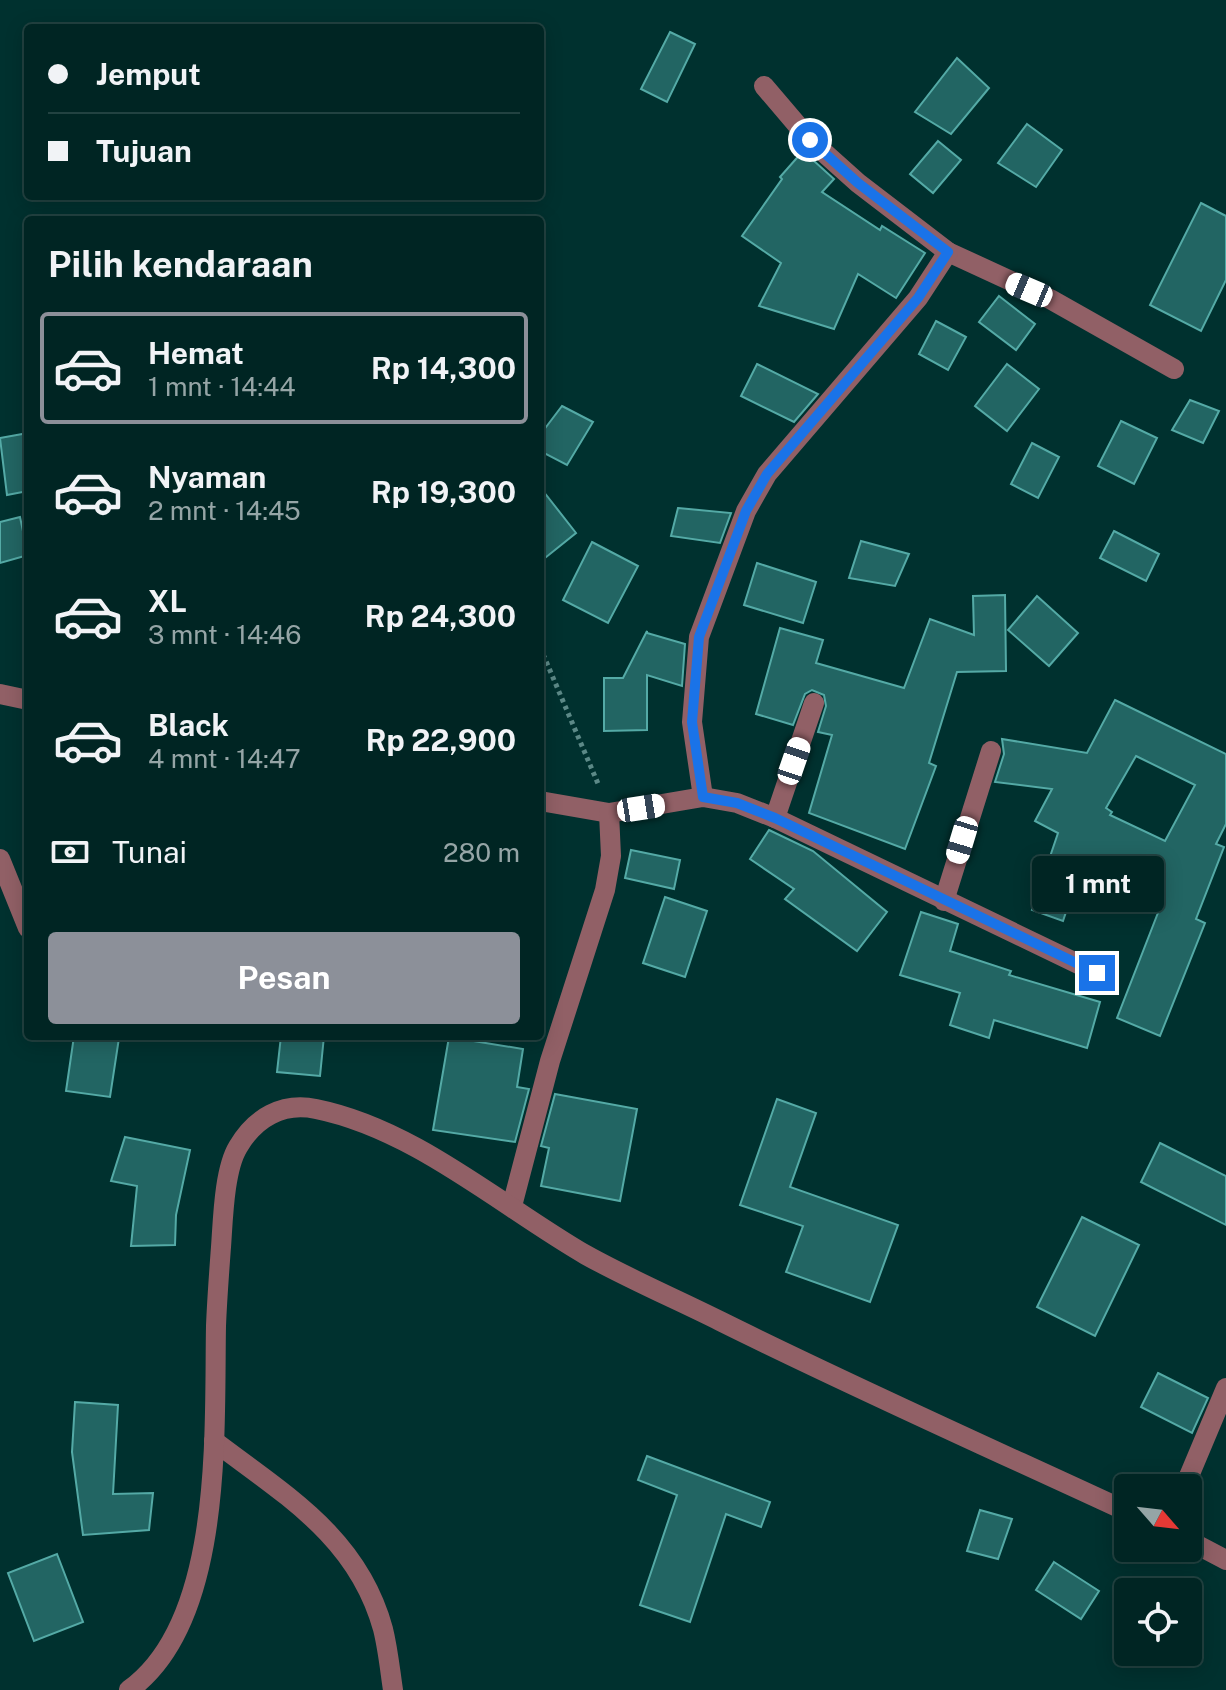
<!DOCTYPE html>
<html lang="id">
<head>
<meta charset="utf-8">
<style>
  body { margin:0; font-family:"Public Sans",sans-serif; background:#0e3130; color:#f1f3f6; height:100vh; display:flex; flex-direction:column; font-size:30px; white-space:nowrap }
  * { box-sizing:border-box; margin:0 }
  p { font-size:26px; color:#95a5a6 }
  .icon { flex:none; width:44px; height:44px; fill:none; stroke:currentColor; stroke-width:2; stroke-linecap:round; stroke-linejoin:round }
  .map { position:relative; flex:1; overflow:hidden }
  .sheet { position:absolute; left:24px; top:216px; width:520px; height:824px; display:flex; flex-direction:column; background:#002523; border-radius:8px; box-shadow:0 4px 20px #0003,0 0 0 2px #224241 }
  .sheet>* { flex:none }
  .top-card { position:absolute; left:24px; top:24px; width:520px; height:176px; border-radius:8px; box-shadow:0 4px 20px #0003,0 0 0 2px #224241; display:grid; align-content:center; height:176px; padding:0 24px; background:#002523 }
  .needle { width:52px; rotate:118deg }
  .tools { position:absolute; left:1114px; top:1474px; display:grid; gap:16px }
  .tools a { display:grid; place-items:center; width:88px; height:88px; border-radius:8px; background:#002523; box-shadow:0 4px 20px #0003,0 0 0 2px #224241; font-size:40px }
  .end { position:absolute; width:36px; height:36px; margin:-18px; border:10px solid #1a73e8; background:#fff; box-shadow:0 0 0 4px #fff }
  .from { border-radius:50% }
  .bubble { position:absolute; height:56px; border-radius:8px; background:#002523; box-shadow:0 4px 20px #0003,0 0 0 2px #224241; font-size:26px; font-weight:700; line-height:56px; text-align:center }
  .car { position:absolute; width:24px; height:48px; margin:-24px -12px; border-radius:10px; box-shadow:0 0 6px 2px #0007; background:linear-gradient(#fff 24%,#345 0 40%,#fff 0 76%,#345 0 86%,#fff 0) }
  .top-card b { display:flex; align-items:center; gap:28px; height:76px; font-size:30px }
  .top-card b+b { border-top:2px solid #224241 }
  .top-card i { width:20px; height:20px; background:#f1f3f6 }
  ul { padding:0; list-style:none }
  li { display:flex; align-items:center; gap:24px; height:112px; margin:0 16px 12px; padding:0 8px; border:4px solid transparent; border-radius:8px }
  li div { flex:1 }
  li b { display:block; font-size:30px }
  li em { font-style:normal; font-weight:700 }
  li.current { border-color:#8c9099 }
  li>.icon { width:72px; height:72px; stroke-width:1.5 }
  h2 { padding:0 24px; font-size:36px; line-height:96px }
  .pay { display:flex; align-items:center; gap:20px; height:88px; padding:0 24px; font-size:30px }
  .pay p { margin-inline-start:auto }
  .cta { display:flex; gap:16px; margin-top:auto; padding:16px 24px }
  .cta a { flex:1; height:92px; border-radius:8px; background:#8c9099; color:#fff; font-size:32px; font-weight:700; line-height:92px; text-align:center }
  .map>svg:first-child { display:block }
</style>
</head>
<body>
<div class="map">
<svg width="1226" height="1690" viewBox="0 0 1226 1690">
  <rect width="100%" height="100%" fill="#00312f"/>
  <g fill="#226563" stroke="#54aaa6" stroke-width="2" fill-rule="evenodd">
    <path d="M 670,32 L 695,44 L 667,102 L 641,89 Z"/>
    <path d="M 957,58 L 989,88 L 951,134 L 915,112 Z"/>
    <path d="M 1027,124 L 1062,150 L 1036,187 L 998,163 Z"/>
    <path d="M 938,141 L 961,160 L 933,193 L 910,174 Z"/>
    <path d="M 803,151 L 834,179 L 822,192 L 880,230 L 882,226 L 925,253 L 896,298 L 858,274 L 834,329 L 759,306 L 781,263 L 742,236 L 782,179 L 780,177 Z"/>
    <path d="M 1201,203 L 1226,216 L 1226,280 L 1201,331 L 1150,305 Z"/>
    <path d="M 999,296 L 1035,324 L 1016,350 L 979,322 Z"/>
    <path d="M 936,321 L 966,337 L 948,370 L 919,354 Z"/>
    <path d="M 757,364 L 818,394 L 794,422 L 741,396 Z"/>
    <path d="M 1007,364 L 1039,389 L 1007,431 L 975,406 Z"/>
    <path d="M 1190,400 L 1219,411 L 1203,443 L 1172,430 Z"/>
    <path d="M 562,406 L 593,422 L 567,465 L 540,451 L 540,435 Z"/>
    <path d="M 1121,421 L 1157,438 L 1134,484 L 1098,466 Z"/>
    <path d="M 28,433 L 28,491 L 7,495 L 0,438 Z"/>
    <path d="M 1032,443 L 1059,457 L 1038,498 L 1011,484 Z"/>
    <path d="M 540,487 L 576,533 L 540,562 Z"/>
    <path d="M 678,508 L 731,513 L 720,543 L 671,536 Z"/>
    <path d="M 20,517 L 28,555 L 0,563 L 0,522 Z"/>
    <path d="M 1114,531 L 1159,554 L 1146,581 L 1100,558 Z"/>
    <path d="M 861,541 L 909,554 L 895,586 L 849,578 Z"/>
    <path d="M 592,542 L 638,566 L 608,623 L 563,600 Z"/>
    <path d="M 757,563 L 816,582 L 803,623 L 744,605 Z"/>
    <path d="M 1005,595 L 1006,671 L 957,672 L 929,763 L 936,766 L 905,849 L 809,813 L 832,735 L 818,732 L 826,706 L 824,695 L 812,690 L 805,694 L 793,725 L 756,714 L 780,628 L 823,640 L 816,663 L 904,688 L 930,619 L 974,635 L 973,596 Z"/>
    <path d="M 1037,596 L 1078,633 L 1049,666 L 1008,630 Z"/>
    <path d="M 647,631 L 647,633 L 685,644 L 682,686 L 647,675 L 647,730 L 604,731 L 604,678 L 623,678 Z"/>
    <path d="M 1115,700 L 1226,754 L 1226,824 L 1216,844 L 1224,847 L 1196,919 L 1205,923 L 1160,1036 L 1117,1018 L 1161,905 L 1081,867 L 1063,921 L 1032,910 L 1058,833 L 1035,821 L 1052,789 L 995,782 L 1004,754 L 1002,739 L 1087,753 ZM 1136,756 L 1195,785 L 1165,841 L 1110,815 L 1112,812 L 1106,808 Z"/>
    <path d="M 769,830 L 813,851 L 887,912 L 857,951 L 785,899 L 794,889 L 750,859 Z"/>
    <path d="M 631,850 L 680,860 L 674,889 L 625,878 Z"/>
    <path d="M 665,897 L 707,911 L 685,977 L 643,963 Z"/>
    <path d="M 921,912 L 958,924 L 950,951 L 1011,971 L 1009,975 L 1100,1002 L 1087,1048 L 994,1020 L 989,1038 L 950,1025 L 960,993 L 900,975 Z"/>
    <path d="M 74,1036 L 119,1038 L 110,1097 L 66,1091 Z"/>
    <path d="M 281,1036 L 324,1036 L 320,1076 L 277,1072 Z"/>
    <path d="M 449,1037 L 523,1049 L 517,1087 L 529,1089 L 515,1142 L 433,1130 Z"/>
    <path d="M 555,1094 L 637,1109 L 620,1201 L 541,1186 L 549,1148 L 541,1146 Z"/>
    <path d="M 777,1099 L 816,1113 L 790,1187 L 898,1225 L 870,1302 L 786,1272 L 803,1226 L 740,1205 Z"/>
    <path d="M 125,1137 L 190,1150 L 176,1215 L 175,1245 L 131,1246 L 137,1186 L 111,1181 Z"/>
    <path d="M 1160,1143 L 1226,1176 L 1226,1225 L 1141,1182 Z"/>
    <path d="M 1082,1217 L 1139,1245 L 1095,1336 L 1037,1307 Z"/>
    <path d="M 1158,1373 L 1208,1398 L 1192,1433 L 1141,1407 Z"/>
    <path d="M 75,1402 L 118,1405 L 113,1494 L 153,1493 L 149,1530 L 83,1535 L 72,1452 Z"/>
    <path d="M 647,1456 L 770,1502 L 761,1527 L 726,1514 L 690,1622 L 640,1605 L 677,1495 L 638,1480 Z"/>
    <path d="M 980,1510 L 1012,1519 L 998,1559 L 967,1551 Z"/>
    <path d="M 57,1554 L 83,1622 L 34,1641 L 8,1573 Z"/>
    <path d="M 1054,1562 L 1099,1591 L 1081,1619 L 1036,1590 Z"/>
  </g>
  <g fill="none" stroke-linecap="round" stroke-linejoin="round">
    <path stroke="#5c8987" stroke-width="5" stroke-dasharray="4 4" stroke-linecap="butt" d="M 540,647 L 599,786"/>
    <g stroke="#916066" stroke-width="20">
      <path d="M 764,86 L 810,140 L 858,183 L 948,252 L 1050,299 L 1174,369"/>
      <path d="M 0,694 L 28,700"/>
      <path d="M 703,797 L 692,722 L 699,637 L 746,511 L 767,474 L 918,298 L 948,252"/>
      <path d="M 540,801 L 609,813 L 703,797 L 737,803 L 775,818 L 1097,973"/>
      <path d="M 775,818 L 814,703"/>
      <path d="M 0,859 L 28,928"/>
      <path d="M 944,901 L 991,751"/>
      <path d="M 512,1206 L 550,1061 L 605,890 L 611,856 L 609,813"/>
      <path d="M 214,1441 C 285,1495 358,1537 383,1629 C 388,1649 390,1670 393,1690"/>
      <path d="M 1184,1488 L 1226,1388"/>
      <path d="M 1188,1540 L 1226,1560"/>
      <path d="M 129,1690 C 224,1622 214,1432 216,1326 C 217,1300 219,1274 221,1247 C 223,1220 224,1170 238,1147 C 255,1118 282,1102 316,1109 C 415,1129 501,1206 586,1255 C 629,1279 676,1299 720,1321 C 855,1388 992,1449 1128,1512"/>
    </g>
  </g>
  <g fill="none" stroke-linecap="round" stroke-linejoin="round">
    <path stroke="#1a73e8" stroke-width="10" d="M 810,140 L 858,183 L 948,252 L 918,298 L 767,474 L 746,511 L 699,637 L 692,722 L 703,797 L 737,803 L 775,818 L 1097,973"/>
  </g>
</svg>
<div class="tools">
<a><svg class="needle" viewBox="-14 -14 28 28"><path d="M0-13l5 13h-10z" fill="#e53935"/><path d="M0 13l5-13h-10z" fill="#95a5a6"/></svg></a>
<a><svg class="icon" aria-label="locate" viewBox="0 0 24 24"><circle cx="12" cy="12" r="6"/><path d="M12 2v4M12 18v4M2 12h4M18 12h4"/></svg></a>
</div>
<i class="end from" style="left:810px;top:140px"></i>
<i class="end" style="left:1097px;top:973px"></i>
<div class="bubble" style="left:1032px;top:856px;width:132px">1 mnt</div>
<i class="car" style="left:1029px;top:290px;rotate:293deg"></i>
<i class="car" style="left:794px;top:761px;rotate:19deg"></i>
<i class="car" style="left:641px;top:808px;rotate:81deg"></i>
<i class="car" style="left:962px;top:840px;rotate:197deg"></i>
<div class="top-card">
<b><i class="from"></i>Jemput</b>
<b><i></i>Tujuan</b>
</div>
<section class="sheet">
<h2>Pilih kendaraan</h2>
<ul>
<li class="current"><svg class="icon" aria-label="car" viewBox="0 0 24 24"><path d="M5 17H2v-5l4-1 3-4h7l3 4 3 1v5h-3M9 17h6M6 11h13"/><circle cx="7" cy="17" r="2"/><circle cx="17" cy="17" r="2"/></svg><div><b>Hemat</b><p>1 mnt · 14:44</p></div><em>Rp 14,300</em></li>
<li><svg class="icon" aria-label="car" viewBox="0 0 24 24"><path d="M5 17H2v-5l4-1 3-4h7l3 4 3 1v5h-3M9 17h6M6 11h13"/><circle cx="7" cy="17" r="2"/><circle cx="17" cy="17" r="2"/></svg><div><b>Nyaman</b><p>2 mnt · 14:45</p></div><em>Rp 19,300</em></li>
<li><svg class="icon" aria-label="car" viewBox="0 0 24 24"><path d="M5 17H2v-5l4-1 3-4h7l3 4 3 1v5h-3M9 17h6M6 11h13"/><circle cx="7" cy="17" r="2"/><circle cx="17" cy="17" r="2"/></svg><div><b>XL</b><p>3 mnt · 14:46</p></div><em>Rp 24,300</em></li>
<li><svg class="icon" aria-label="car" viewBox="0 0 24 24"><path d="M5 17H2v-5l4-1 3-4h7l3 4 3 1v5h-3M9 17h6M6 11h13"/><circle cx="7" cy="17" r="2"/><circle cx="17" cy="17" r="2"/></svg><div><b>Black</b><p>4 mnt · 14:47</p></div><em>Rp 22,900</em></li>
</ul>
<div class="pay"><svg class="icon" aria-label="cash" viewBox="0 0 24 24"><path d="M3 7h18v10H3z"/><circle cx="12" cy="12" r="2"/></svg>Tunai<p>280 m</p></div>
<div class="cta"><a>Pesan</a></div>
</section>
</div>
</body>
</html>
